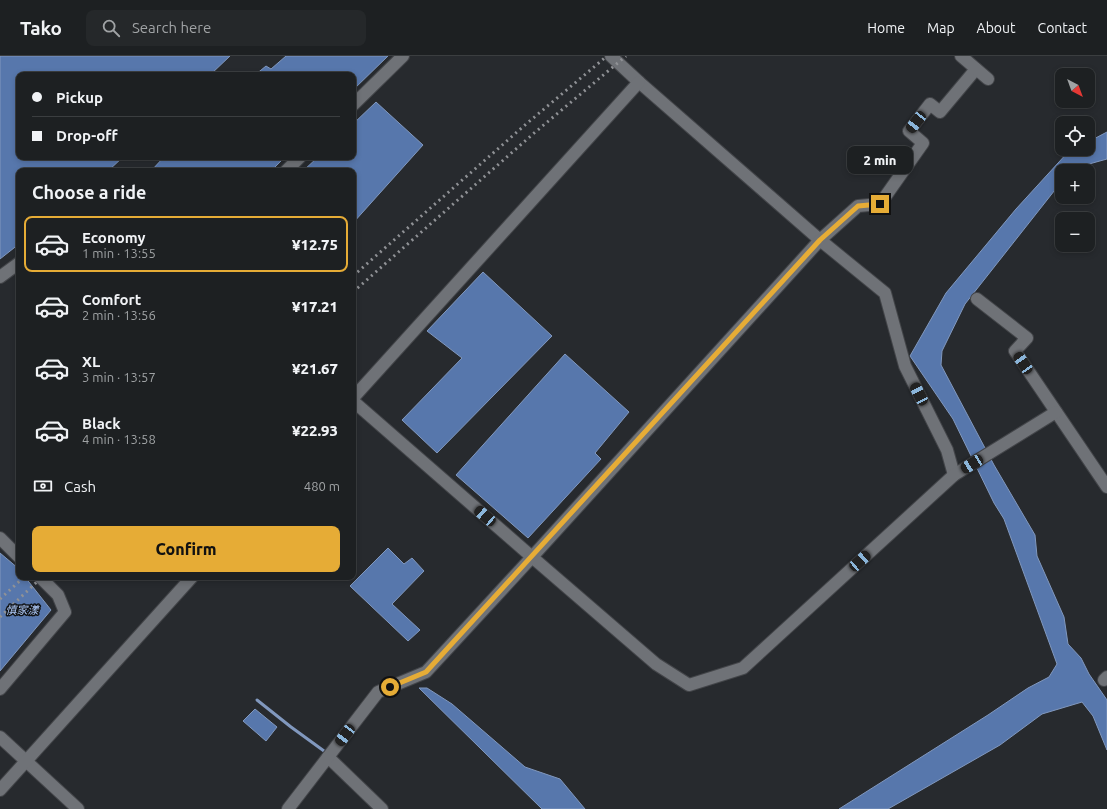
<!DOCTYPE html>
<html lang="en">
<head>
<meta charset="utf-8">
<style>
  body { margin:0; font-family:Ubuntu,"Noto Sans SC",sans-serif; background:#25282a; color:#f1f3f6; height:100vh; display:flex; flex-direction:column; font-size:15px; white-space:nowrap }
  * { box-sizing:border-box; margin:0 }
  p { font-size:13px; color:#a0a3a5 }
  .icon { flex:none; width:22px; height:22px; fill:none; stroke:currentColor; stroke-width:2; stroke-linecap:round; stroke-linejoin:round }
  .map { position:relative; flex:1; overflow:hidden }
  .details { position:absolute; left:16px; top:112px; width:340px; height:412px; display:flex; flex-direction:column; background:#1d2022; border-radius:8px; box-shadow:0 2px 6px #0003,0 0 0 1px #3b3e40 }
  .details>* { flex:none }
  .top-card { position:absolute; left:16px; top:16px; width:340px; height:88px; border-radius:8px; box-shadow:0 2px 6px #0003,0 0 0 1px #3b3e40; display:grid; align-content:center; height:88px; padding:0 16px; background:#1d2022 }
  .needle { width:26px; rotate:139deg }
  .tools { position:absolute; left:1055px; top:12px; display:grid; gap:8px }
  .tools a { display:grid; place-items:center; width:40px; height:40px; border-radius:8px; background:#1d2022; box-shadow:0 2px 6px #0003,0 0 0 1px #3b3e40; font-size:20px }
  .end { position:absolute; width:18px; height:18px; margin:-9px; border:5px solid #e6ac36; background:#111; box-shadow:0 0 0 2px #111 }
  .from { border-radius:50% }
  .bubble { position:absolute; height:28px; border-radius:8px; background:#1d2022; box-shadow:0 2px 6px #0003,0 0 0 1px #3b3e40; font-size:13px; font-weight:800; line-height:28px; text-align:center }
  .car { position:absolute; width:12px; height:24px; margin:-12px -6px; border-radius:5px; box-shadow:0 0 3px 1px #0007; background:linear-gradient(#222 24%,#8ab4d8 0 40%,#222 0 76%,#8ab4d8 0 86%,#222 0) }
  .top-card b { display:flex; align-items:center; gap:14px; height:38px; font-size:15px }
  .top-card b+b { border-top:1px solid #3b3e40 }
  .top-card i { width:10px; height:10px; background:#f1f3f6 }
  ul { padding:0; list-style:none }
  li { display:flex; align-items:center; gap:12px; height:56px; margin:0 8px 6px; padding:0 8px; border:2px solid transparent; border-radius:8px }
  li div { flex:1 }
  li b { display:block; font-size:15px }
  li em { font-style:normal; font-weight:800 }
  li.current { border-color:#e6ac36 }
  li>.icon { width:36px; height:36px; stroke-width:1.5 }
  h2 { padding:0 16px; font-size:18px; line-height:48px }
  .pay { display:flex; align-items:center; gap:10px; height:44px; padding:0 16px; font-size:15px }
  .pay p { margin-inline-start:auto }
  .action { display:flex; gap:8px; margin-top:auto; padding:8px 16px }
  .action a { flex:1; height:46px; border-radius:8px; background:#e6ac36; color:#111; font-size:16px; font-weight:800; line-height:46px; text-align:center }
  header { display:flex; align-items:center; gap:24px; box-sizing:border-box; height:56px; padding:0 20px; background:#1d2022; border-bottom:1px solid #3b3e40 }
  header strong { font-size:19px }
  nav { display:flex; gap:22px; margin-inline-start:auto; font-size:14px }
  .search { width:280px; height:36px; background:#25282a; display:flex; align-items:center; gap:10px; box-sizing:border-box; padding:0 14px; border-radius:8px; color:#a0a3a5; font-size:15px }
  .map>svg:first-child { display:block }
</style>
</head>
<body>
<header>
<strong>Tako</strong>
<div class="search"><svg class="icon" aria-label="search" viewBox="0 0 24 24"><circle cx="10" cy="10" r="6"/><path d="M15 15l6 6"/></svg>Search here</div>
<nav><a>Home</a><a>Map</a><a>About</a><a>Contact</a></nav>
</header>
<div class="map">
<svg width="1107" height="753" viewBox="0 0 1107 753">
  <rect width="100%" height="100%" fill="#272a2e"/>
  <g fill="#5777ac" stroke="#8198be">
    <path d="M 0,0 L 230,0 L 210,19 L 19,19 L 19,101 L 123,101 L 108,115 L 19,115 L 19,188 L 0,203 Z"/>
    <path d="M 286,0 L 388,0 L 353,34 L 353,19 L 255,19 L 266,10 L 271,13 Z"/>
    <path d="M 376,46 L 423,89 L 353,167 L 353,115 L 303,115 L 318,101 L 353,101 L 353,68 Z"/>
    <path d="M 1107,76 L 1107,103 L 1071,113 L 1070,115 L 1062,115 L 1062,125 L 965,248 L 942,295 L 941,309 L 994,409 L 1035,479 L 1037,500 L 1064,561 L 1068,588 L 1081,602 L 1089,618 L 1107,644 L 1107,694 L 1093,660 L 1082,646 L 1042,658 L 1000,689 L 888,753 L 839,753 L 988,659 L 1028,632 L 1049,621 L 1057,608 L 1004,463 L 994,447 L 953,363 L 910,300 L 946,237 L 1016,153 L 1069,95 L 1074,93 L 1088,93 L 1088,86 Z"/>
    <path d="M 164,101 L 285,101 L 271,115 L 151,115 Z"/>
    <path d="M 483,216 L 552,280 L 437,397 L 402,364 L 462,302 L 427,275 Z"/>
    <path d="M 565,298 L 629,356 L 595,397 L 601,403 L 528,482 L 456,419 Z"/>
    <path d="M 388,492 L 404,508 L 412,502 L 424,515 L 392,548 L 420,574 L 408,585 L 350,530 Z"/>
    <path d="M 0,497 L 19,513 L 19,521 L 25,521 L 51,554 L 0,615 Z"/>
    <path d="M 419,632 L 427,632 L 452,648 L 525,711 L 560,723 L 585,753 L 542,753 Z"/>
    <path d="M 255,653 L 277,671 L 266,685 L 243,665 Z"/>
  </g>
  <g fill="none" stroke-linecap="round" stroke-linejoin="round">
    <path stroke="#8198be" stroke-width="3" d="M 257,644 L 291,671 L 324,695"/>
    <g stroke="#434549" stroke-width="14">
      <g id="minor">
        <path d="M 611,0 L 639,26 L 820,184 L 858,150 L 880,148 L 923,87 L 909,75 L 930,48 L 940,56 L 976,13"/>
        <path d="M 961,0 L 988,23"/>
        <path d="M 353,49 L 403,0"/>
        <path d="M 286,115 L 300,101"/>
        <path d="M 0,221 L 19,207"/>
        <path d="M 977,243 L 1027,282 L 1015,295 L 1107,431"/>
        <path d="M 353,342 L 639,26"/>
        <path d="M 353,345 L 532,501 L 820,184 L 885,237 L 905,310 L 947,394 L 954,419"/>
        <path d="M 0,482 L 19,501"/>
        <path d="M 1104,624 L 1107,621"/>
        <path d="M 0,633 L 65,556 L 58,539 L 40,521"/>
        <path d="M 0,681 L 78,753"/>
        <path d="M 328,701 L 382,753"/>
        <path d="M 0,734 L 192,521"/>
        <path d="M 288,753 L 378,636 L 426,616 L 532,501 L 656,608 L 689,629 L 743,612 L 954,419 L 1056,356"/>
      </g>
    </g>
    <use href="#minor" stroke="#6f7277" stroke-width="12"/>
    <g stroke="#909296" stroke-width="3" stroke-dasharray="2 4" stroke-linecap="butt">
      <path d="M 353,220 L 525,69 L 607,0"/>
      <path d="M 353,236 L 533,78 L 626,0"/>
      <path d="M 0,543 L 24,521"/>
      <path d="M 0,561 L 42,521"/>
    </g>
  </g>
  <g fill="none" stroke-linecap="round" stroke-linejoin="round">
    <path stroke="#e6ac36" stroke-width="5" d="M 390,631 L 426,616 L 820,184 L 858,150 L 880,148"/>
  </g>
  <g text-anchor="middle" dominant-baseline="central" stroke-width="3" stroke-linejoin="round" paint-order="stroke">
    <g font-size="11" font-style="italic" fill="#b2cefd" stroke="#111315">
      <text x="22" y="554">慎家漾</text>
    </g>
  </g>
</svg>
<div class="tools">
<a><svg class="needle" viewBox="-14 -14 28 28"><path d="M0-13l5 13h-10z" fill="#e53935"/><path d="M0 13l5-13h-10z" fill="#a0a3a5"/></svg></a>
<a><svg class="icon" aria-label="locate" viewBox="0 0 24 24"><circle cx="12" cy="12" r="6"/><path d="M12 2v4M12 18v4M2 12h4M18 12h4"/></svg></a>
<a>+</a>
<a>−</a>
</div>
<i class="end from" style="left:390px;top:631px"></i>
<i class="end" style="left:880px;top:148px"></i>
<div class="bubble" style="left:847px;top:90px;width:66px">2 min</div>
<i class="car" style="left:916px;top:66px;rotate:218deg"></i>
<i class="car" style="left:1023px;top:307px;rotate:326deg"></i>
<i class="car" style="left:919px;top:338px;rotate:333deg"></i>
<i class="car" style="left:972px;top:408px;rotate:238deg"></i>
<i class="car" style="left:485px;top:460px;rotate:311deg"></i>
<i class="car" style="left:860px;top:505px;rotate:48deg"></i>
<i class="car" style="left:345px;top:679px;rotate:217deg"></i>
<div class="top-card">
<b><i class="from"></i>Pickup</b>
<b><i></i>Drop-off</b>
</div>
<section class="details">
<h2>Choose a ride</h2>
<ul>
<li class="current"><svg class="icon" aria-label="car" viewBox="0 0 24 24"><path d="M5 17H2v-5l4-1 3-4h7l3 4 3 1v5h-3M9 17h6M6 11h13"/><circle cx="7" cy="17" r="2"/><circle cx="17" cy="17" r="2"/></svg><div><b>Economy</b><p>1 min · 13:55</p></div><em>¥12.75</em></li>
<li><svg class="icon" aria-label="car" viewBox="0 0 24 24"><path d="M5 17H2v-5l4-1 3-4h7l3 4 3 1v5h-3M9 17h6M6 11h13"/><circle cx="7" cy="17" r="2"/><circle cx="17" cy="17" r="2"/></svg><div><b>Comfort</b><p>2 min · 13:56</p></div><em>¥17.21</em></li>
<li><svg class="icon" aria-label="car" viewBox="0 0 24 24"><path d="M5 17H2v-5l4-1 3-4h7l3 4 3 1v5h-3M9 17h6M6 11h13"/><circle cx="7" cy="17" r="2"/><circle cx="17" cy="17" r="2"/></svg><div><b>XL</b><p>3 min · 13:57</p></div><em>¥21.67</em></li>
<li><svg class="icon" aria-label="car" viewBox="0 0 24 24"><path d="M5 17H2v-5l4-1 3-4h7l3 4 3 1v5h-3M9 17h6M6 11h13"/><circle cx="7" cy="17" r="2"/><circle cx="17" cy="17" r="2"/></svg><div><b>Black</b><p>4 min · 13:58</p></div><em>¥22.93</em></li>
</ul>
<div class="pay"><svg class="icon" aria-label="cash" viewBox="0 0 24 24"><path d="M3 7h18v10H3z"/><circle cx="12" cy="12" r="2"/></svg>Cash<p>480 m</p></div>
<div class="action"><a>Confirm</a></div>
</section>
</div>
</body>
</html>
